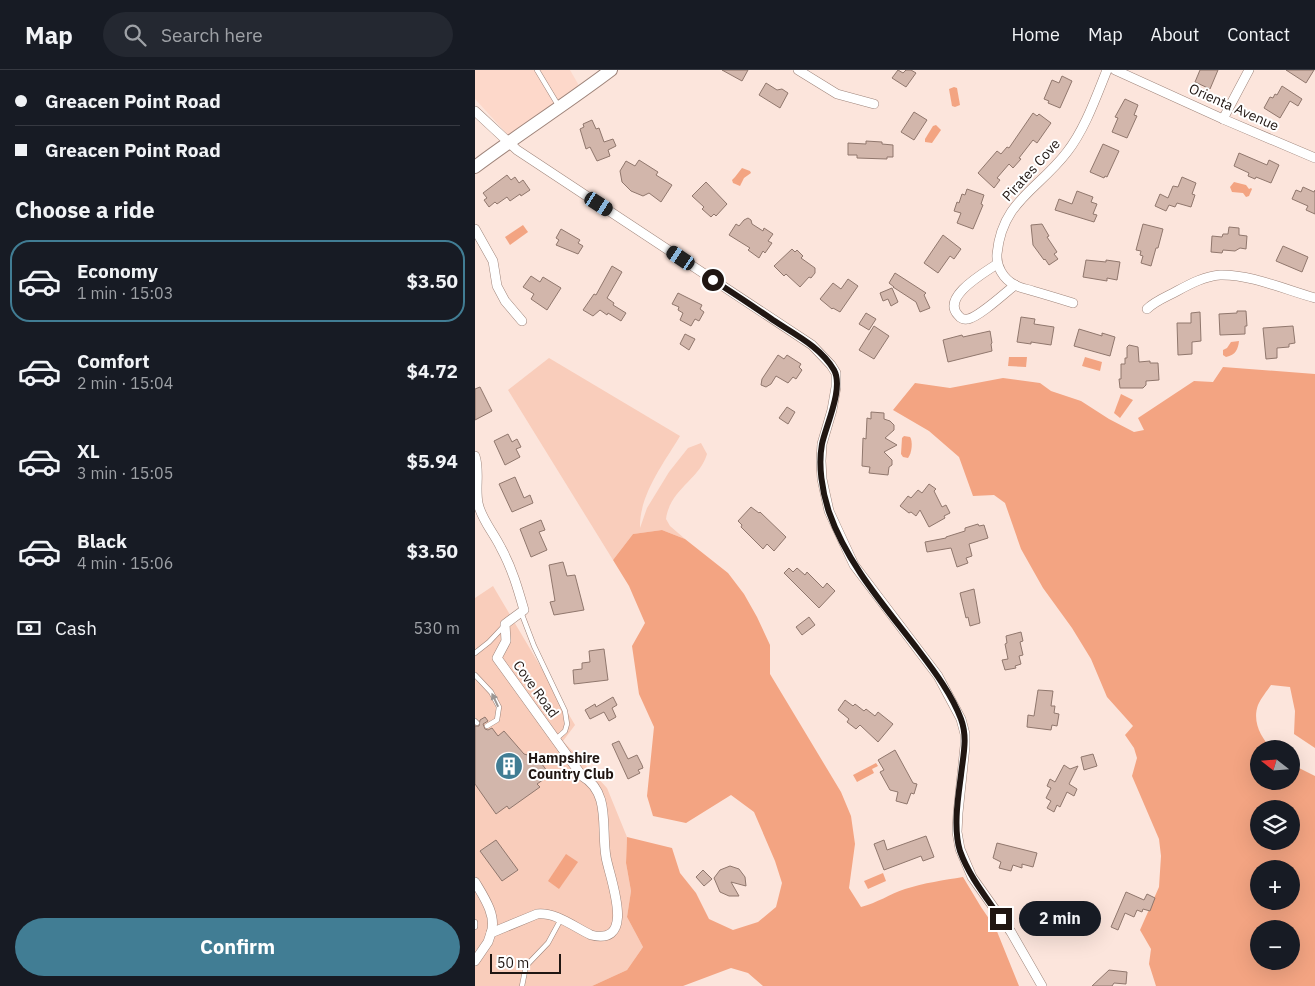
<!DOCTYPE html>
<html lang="en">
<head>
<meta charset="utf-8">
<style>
  body { margin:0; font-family:"IBM Plex Sans",sans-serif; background:#242831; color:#f1f3f6; height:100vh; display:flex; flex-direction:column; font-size:19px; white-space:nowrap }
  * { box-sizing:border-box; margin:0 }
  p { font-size:16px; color:#9ea1a6 }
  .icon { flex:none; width:28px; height:28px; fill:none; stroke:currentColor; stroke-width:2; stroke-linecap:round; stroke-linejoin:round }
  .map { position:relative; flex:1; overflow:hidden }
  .details { display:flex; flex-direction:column; background:#171b24; width:475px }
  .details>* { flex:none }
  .guide { display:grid; align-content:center; height:110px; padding:0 15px; background:#171b24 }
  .needle { width:32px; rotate:287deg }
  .tools { position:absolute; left:775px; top:670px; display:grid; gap:10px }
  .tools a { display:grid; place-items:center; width:50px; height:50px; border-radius:50%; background:#171b24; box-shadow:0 5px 20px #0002; font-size:25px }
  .scale { position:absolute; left:15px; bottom:12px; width:71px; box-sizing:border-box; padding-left:5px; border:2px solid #201612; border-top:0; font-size:14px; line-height:18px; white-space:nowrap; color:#201612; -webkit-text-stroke:4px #fff; paint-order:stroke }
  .end { position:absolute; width:22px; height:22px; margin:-11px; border:6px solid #201612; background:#fff; box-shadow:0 0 0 2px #fff }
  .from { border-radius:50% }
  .bubble { position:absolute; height:35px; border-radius:18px; background:#171b24; box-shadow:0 5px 20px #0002; font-size:16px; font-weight:700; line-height:35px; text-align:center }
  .car { position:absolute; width:15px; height:30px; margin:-15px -8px; border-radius:6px; box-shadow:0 0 4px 1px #0007; background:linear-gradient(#222 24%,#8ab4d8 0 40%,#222 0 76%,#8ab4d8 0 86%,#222 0) }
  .guide b { display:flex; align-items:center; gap:18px; height:48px; font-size:19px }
  .guide b+b { border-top:1px solid #363941 }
  .guide i { width:12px; height:12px; background:#f1f3f6 }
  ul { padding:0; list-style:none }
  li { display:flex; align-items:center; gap:15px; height:82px; margin:0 10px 8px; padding:0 5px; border:2px solid transparent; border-radius:20px }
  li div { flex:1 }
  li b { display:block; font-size:19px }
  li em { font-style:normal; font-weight:700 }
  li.current { border-color:#417d94 }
  li>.icon { width:45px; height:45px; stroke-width:1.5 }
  h2 { padding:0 15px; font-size:22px; line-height:60px }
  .pay { display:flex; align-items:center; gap:12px; height:55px; padding:0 15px; font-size:19px }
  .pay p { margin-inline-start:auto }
  .primary-button { display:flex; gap:10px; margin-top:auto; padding:10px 15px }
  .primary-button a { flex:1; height:58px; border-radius:30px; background:#417d94; color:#fff; font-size:20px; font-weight:700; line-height:58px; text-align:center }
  header { display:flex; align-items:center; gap:30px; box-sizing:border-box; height:70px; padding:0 25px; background:#171b24; border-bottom:1px solid #363941 }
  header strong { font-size:24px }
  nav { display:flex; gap:28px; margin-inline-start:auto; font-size:18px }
  .search { width:350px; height:45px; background:#242831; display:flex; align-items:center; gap:12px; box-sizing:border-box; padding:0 18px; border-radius:28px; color:#9ea1a6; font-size:19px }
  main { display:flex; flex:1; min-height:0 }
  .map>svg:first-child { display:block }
</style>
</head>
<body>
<header>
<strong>Map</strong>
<div class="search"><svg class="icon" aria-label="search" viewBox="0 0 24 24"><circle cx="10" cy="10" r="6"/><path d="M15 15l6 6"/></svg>Search here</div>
<nav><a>Home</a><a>Map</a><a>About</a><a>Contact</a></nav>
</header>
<main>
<section class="details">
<div class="guide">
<b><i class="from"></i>Greacen Point Road</b>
<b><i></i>Greacen Point Road</b>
</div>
<h2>Choose a ride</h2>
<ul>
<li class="current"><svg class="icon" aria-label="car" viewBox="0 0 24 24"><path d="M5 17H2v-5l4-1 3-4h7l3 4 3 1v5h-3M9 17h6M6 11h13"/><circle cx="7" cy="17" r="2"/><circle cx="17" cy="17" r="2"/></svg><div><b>Economy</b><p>1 min · 15:03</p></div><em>$3.50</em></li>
<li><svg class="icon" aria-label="car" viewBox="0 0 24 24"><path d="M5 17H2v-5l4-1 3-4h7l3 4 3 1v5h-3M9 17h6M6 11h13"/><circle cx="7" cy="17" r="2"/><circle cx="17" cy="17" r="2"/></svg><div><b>Comfort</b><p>2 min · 15:04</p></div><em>$4.72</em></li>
<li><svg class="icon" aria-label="car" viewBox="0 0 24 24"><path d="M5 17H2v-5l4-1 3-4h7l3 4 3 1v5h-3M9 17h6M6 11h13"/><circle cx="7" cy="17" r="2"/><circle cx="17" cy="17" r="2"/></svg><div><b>XL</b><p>3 min · 15:05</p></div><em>$5.94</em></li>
<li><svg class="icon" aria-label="car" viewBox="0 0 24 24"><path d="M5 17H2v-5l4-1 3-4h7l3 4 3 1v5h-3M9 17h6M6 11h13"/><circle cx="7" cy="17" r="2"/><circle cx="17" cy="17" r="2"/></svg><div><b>Black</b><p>4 min · 15:06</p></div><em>$3.50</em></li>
</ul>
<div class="pay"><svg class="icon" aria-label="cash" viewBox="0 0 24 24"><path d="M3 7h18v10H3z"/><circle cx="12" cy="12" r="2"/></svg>Cash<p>530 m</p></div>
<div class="primary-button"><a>Confirm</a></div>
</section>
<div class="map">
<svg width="840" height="916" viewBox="0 0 840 916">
  <rect width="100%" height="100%" fill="#fce5dc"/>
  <path fill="#fdd8ca" d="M 0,0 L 95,0 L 106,19 L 33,65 L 0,29 Z"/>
  <g fill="#f9cdbb">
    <path d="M 74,288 L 205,366 C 189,393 164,425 165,458 L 172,438 L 194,402 L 213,378 L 226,373 L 232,384 C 225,409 195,419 191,449 L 195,456 L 210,469 L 187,460 L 158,464 L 138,490 L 33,320 Z"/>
    <path d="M 18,516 L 100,655 L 88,671 L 132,718 L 152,767 L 151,793 L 156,821 L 152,847 L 168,877 L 152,900 L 117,916 L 0,916 L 0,528 Z"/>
  </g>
  <g fill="#f3a482" fill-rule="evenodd">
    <path d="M 479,17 L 482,18 L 485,35 L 480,37 L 477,36 L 474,19 Z"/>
    <path d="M 461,55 L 466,60 L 457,73 L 450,72 L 450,69 L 458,56 Z"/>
    <path d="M 267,98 L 275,101 L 276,103 L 269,108 L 265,116 L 258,113 L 257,110 L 260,107 Z"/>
    <path d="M 759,112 L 771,115 L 774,119 L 776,118 L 777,119 L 774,126 L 771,127 L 768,123 L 757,122 L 755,117 Z"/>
    <path d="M 48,155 L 53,162 L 35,175 L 30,167 Z"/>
    <path d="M 764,271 C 763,279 761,285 751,287 L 748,285 L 748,280 L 752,278 L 756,272 Z"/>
    <path d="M 534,287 L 552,287 L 551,297 L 533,296 Z"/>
    <path d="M 610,287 L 627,292 L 625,301 L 607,296 Z"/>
    <path d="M 748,297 L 840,304 L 840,678 L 819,664 L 820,641 L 815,617 L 796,615 C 792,621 786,628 783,635 C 777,652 786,668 797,679 L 784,679 L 784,711 L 816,711 L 816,694 L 840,706 L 840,916 L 681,916 L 674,894 L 676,879 L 665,860 L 684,817 L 686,786 L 684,769 L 657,706 L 662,688 L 659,678 L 650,665 L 658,656 L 632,627 L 616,589 L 597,558 L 568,518 L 546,479 L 530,433 L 519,425 L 498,426 L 484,387 L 454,361 L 418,340 L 440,313 L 475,318 L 528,308 L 565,313 L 576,321 L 606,331 L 634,349 L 659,362 L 669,360 L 663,348 L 719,311 L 738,312 ZM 784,739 L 816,739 L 816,771 L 784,771 ZM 784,799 L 816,799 L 816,831 L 784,831 ZM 784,859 L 816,859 L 816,891 L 784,891 Z"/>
    <path d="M 646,324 L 658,330 L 645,348 L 639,343 Z"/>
    <path d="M 429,366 L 435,367 C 438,371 437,383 433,388 L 428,387 L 426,384 L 427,368 Z"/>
    <path d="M 187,460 L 210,469 L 253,503 L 269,524 L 282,547 L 295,575 L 295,604 L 366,722 L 376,746 L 380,774 L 374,818 L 386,837 C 402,833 415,824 430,819 C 449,813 469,810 488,807 L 506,837 L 521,859 L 544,916 L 288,916 L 273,903 L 256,898 L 208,916 L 117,916 L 152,900 L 168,877 L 152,847 L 156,821 L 151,793 L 152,767 L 197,778 L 205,803 L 221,823 L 234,849 L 258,860 L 283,852 L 301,837 L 307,813 L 300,791 L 279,742 L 256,725 L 211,753 L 178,746 L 172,726 L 179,657 L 164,624 L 157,576 L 170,553 L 154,516 L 138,490 L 158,464 Z"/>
    <path d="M 401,693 L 403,696 L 397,699 L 399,703 L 382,712 L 378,705 Z"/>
    <path d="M 91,784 L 103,792 L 84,819 L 73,811 Z"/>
    <path d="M 408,803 L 411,811 L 393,819 L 389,811 Z"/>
  </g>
  <g fill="#d2b6ab" stroke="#90776d">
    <path d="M 247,0 L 273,0 L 267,11 Z"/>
    <path d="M 423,0 L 428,3 L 431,0 L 436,0 L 441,3 L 431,17 L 417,8 Z"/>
    <path d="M 725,0 L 743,0 L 735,19 L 720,12 Z"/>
    <path d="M 811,0 L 839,0 L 831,13 Z"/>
    <path d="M 587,6 L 597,11 L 585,38 L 573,33 L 574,31 L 569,29 L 577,10 L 584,13 Z"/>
    <path d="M 291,13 L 302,20 L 307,19 L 313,23 L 305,38 L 284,25 Z"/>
    <path d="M 807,16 L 827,29 L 823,36 L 815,31 L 805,48 L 789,38 L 795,27 L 798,28 L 800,24 L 802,25 Z"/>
    <path d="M 650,29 L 663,35 L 659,45 L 662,46 L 652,68 L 637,62 L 643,48 L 640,47 Z"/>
    <path d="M 439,42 L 452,50 L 439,70 L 426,62 Z"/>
    <path d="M 558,43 L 562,46 L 564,44 L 576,53 L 562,73 L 558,70 L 544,88 L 546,89 L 538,98 L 534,94 L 522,108 L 525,110 L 519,118 L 503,103 L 522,81 L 526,84 L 532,77 L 534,78 Z"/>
    <path d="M 117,50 L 121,59 L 124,58 L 129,72 L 138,69 L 141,76 L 133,80 L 135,86 L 122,91 L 115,77 L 111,79 L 105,59 L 109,57 L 108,54 Z"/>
    <path d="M 391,71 L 407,72 L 407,74 L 418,75 L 418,87 L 412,87 L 412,89 L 382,88 L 382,85 L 373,85 L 373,73 L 391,74 Z"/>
    <path d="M 628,74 L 644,81 L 632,107 L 630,106 L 629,108 L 615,102 Z"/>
    <path d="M 764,83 L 792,95 L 794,90 L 804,95 L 796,113 L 781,107 L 780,109 L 773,106 L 774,103 L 759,96 Z"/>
    <path d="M 164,90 L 183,102 L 181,105 L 197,115 L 186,132 L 174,123 L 168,126 L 156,121 L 147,112 L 145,101 L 151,91 L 160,96 Z"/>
    <path d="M 32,105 L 36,110 L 40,107 L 44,113 L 48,110 L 55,120 L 46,126 L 45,124 L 35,131 L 32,127 L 22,134 L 20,132 L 14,137 L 9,130 L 12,128 L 8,123 Z"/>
    <path d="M 707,107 L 721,113 L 717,124 L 720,125 L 716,137 L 702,133 L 700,137 L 694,135 L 691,141 L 680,136 L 685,124 L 693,128 L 698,116 L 703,117 Z"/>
    <path d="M 231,112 L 252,134 L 241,146 L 239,144 L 236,147 L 227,139 L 229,137 L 217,126 Z"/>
    <path d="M 828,117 L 839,122 L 840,120 L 840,144 L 831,140 L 833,136 L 817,129 L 821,120 L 826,122 Z"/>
    <path d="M 492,119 L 509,125 L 506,134 L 508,135 L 498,159 L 482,153 L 486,143 L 479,141 L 482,132 L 484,133 L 487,124 L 490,125 Z"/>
    <path d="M 602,121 L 618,127 L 616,132 L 622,134 L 618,144 L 622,145 L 619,152 L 580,140 L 584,129 L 597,134 Z"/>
    <path d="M 273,148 L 276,150 L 277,154 L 288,161 L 289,158 L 298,164 L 293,171 L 297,173 L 290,183 L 288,181 L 284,188 L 273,180 L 275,178 L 254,165 L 261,154 L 264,156 L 269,150 Z"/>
    <path d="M 567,154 L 574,166 L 572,167 L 582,182 L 579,184 L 583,189 L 574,195 L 570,189 L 569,190 L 558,175 L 556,155 Z"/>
    <path d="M 668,154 L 688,159 L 683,178 L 681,178 L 676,196 L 666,193 L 668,186 L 665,185 L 666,181 L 661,180 Z"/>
    <path d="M 754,157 L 764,158 L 764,165 L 772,166 L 771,179 L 765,178 L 760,181 L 748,180 L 747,183 L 736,182 L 737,166 L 747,167 L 748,164 L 753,164 Z"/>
    <path d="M 86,159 L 105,170 L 103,173 L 108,176 L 103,184 L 81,175 L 84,170 L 81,168 Z"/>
    <path d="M 468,165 L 486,179 L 479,189 L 475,186 L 463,203 L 449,193 Z"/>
    <path d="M 808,176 L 833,187 L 827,202 L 801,191 Z"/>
    <path d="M 317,179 L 320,182 L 322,180 L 328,186 L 326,188 L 340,198 L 340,203 L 336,208 L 334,207 L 325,217 L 311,204 L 309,206 L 299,196 Z"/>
    <path d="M 611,190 L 631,192 L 631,190 L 645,192 L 642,210 L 632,208 L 632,211 L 608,207 Z"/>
    <path d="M 137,196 L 147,202 L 132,228 L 139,233 L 138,235 L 151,243 L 146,251 L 133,243 L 132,245 L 125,240 L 118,246 L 108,240 L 119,224 L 121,225 Z"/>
    <path d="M 420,203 L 451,223 L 449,225 L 455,238 L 445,242 L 441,232 L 418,217 L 419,217 L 414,213 Z"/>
    <path d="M 56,206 L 65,212 L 68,207 L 86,218 L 72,240 L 56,229 L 59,224 L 48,217 Z"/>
    <path d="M 373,209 L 383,216 L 365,242 L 358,238 L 357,239 L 345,229 L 358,213 L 366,219 Z"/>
    <path d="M 417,218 L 423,232 L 416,236 L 413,229 L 408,231 L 405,223 Z"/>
    <path d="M 203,223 L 227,235 L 225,239 L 229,242 L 224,251 L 220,249 L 216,256 L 205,250 L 208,243 L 203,240 L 204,237 L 197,234 Z"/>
    <path d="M 762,241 L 771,241 L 772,256 L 770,256 L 770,264 L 745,265 L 744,244 L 762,243 Z"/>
    <path d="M 725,242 L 726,271 L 717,272 L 717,284 L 703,285 L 702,253 L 716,253 L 716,243 Z"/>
    <path d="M 391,243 L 401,249 L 394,260 L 384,254 Z"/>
    <path d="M 546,247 L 560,249 L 559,254 L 579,257 L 576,275 L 556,272 L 556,274 L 542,272 Z"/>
    <path d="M 399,256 L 414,266 L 399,289 L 384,280 Z"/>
    <path d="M 818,256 L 820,273 L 814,274 L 814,277 L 802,278 L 802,288 L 791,289 L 788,258 Z"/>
    <path d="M 604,259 L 627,266 L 627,263 L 640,267 L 635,286 L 599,276 Z"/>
    <path d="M 515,261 L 517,273 L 516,274 L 517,281 L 473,292 L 468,270 L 487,265 L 488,267 Z"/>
    <path d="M 210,264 L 220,269 L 214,280 L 205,274 Z"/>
    <path d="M 654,275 L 663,277 L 664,292 L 675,291 L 675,293 L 683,293 L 684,310 L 671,311 L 671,315 L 668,318 L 645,318 L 644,309 L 646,309 L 646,294 L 650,294 L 650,288 L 652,288 L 652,277 Z"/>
    <path d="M 303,285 L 309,289 L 312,285 L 326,294 L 324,297 L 327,300 L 321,309 L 318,307 L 313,313 L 301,306 L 296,314 L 291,317 L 286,315 L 287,309 Z"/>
    <path d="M 5,317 L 17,341 L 0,350 L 0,319 Z"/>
    <path d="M 312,337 L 320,342 L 313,354 L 304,348 Z"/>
    <path d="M 396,342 L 409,343 L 409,349 L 415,351 L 419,355 L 419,360 L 410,368 L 422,375 L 409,382 L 417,390 L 417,395 L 414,397 L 413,405 L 394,403 L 395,397 L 387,396 L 388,368 L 391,369 L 392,348 L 396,349 Z"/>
    <path d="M 33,364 L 37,372 L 42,369 L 46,377 L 41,379 L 45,387 L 30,395 L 19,371 Z"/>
    <path d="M 40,407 L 49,428 L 55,425 L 58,433 L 37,442 L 24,414 Z"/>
    <path d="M 454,414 L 461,419 L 459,421 L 467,437 L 471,435 L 475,443 L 469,446 L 470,448 L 454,457 L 445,440 L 441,446 L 436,442 L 434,443 L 425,436 L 433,426 L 436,428 L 443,420 L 447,423 Z"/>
    <path d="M 276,437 L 284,443 L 285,442 L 311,467 L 299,481 L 292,474 L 288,479 L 266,457 L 267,455 L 263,451 Z"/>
    <path d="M 66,450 L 70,460 L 64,462 L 72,480 L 56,487 L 45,459 Z"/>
    <path d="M 503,454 L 504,456 L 509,455 L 513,468 L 494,474 L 497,486 L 491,488 L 493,493 L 482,497 L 476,478 L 452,482 L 450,472 L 471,468 L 471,467 L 490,461 L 490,458 Z"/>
    <path d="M 88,492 L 92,506 L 100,505 L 109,540 L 79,545 L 75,532 L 80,531 L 74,495 Z"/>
    <path d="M 314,498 L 318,502 L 322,498 L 330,505 L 332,502 L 348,518 L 352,513 L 360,521 L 344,538 L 309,503 Z"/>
    <path d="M 499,519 L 505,553 L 495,556 L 493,547 L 491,548 L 485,523 Z"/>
    <path d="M 334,547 L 340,555 L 327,565 L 321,557 Z"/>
    <path d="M 546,562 L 548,571 L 545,572 L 548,585 L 544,586 L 546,594 L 540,596 L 541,598 L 530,600 L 527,590 L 533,589 L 530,574 L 532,573 L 531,566 Z"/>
    <path d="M 129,579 L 133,610 L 99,614 L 98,600 L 107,599 L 107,593 L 115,592 L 114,581 Z"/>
    <path d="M 563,620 L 578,621 L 576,636 L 580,636 L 579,643 L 584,644 L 582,656 L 577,655 L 576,660 L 552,657 L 553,645 L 559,646 Z"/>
    <path d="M 138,627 L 142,635 L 137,638 L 141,647 L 134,651 L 129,642 L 115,649 L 110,640 L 120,634 L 121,637 Z"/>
    <path d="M 370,630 L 378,636 L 380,634 L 389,641 L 391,639 L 400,646 L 403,642 L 418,654 L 403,672 L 385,655 L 381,659 L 372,652 L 374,649 L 363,640 Z"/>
    <path d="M 10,647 L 13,651 L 8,654 L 10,659 L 13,660 L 17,658 L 23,666 L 29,661 L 49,684 L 56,686 L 61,686 L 75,705 L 62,714 L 65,717 L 34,739 L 32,736 L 21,744 L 0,714 L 0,656 L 4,656 L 5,650 Z"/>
    <path d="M 144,671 L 153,689 L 162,685 L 167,695 L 168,698 L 163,700 L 165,703 L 153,709 L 137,674 Z"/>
    <path d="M 420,680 L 438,713 L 442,714 L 439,724 L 436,723 L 432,734 L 421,731 L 423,722 L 415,720 L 405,702 L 409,700 L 403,690 Z"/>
    <path d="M 618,684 L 622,696 L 609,700 L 606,687 Z"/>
    <path d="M 589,695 L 595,699 L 603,696 L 594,714 L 602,719 L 599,726 L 592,722 L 585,737 L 582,735 L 579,742 L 572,738 L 576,731 L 571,728 L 576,718 L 572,716 L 575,709 L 580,712 Z"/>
    <path d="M 451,766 L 459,787 L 448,791 L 446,786 L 409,800 L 399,774 L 409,770 L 412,780 Z"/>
    <path d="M 21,770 L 43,800 L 27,811 L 5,781 Z"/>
    <path d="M 522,773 L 562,783 L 558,797 L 547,794 L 547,798 L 538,795 L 536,801 L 524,798 L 526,792 L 518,788 Z"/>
    <path d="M 255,796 L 264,799 L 270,807 L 271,816 L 256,812 L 264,826 L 254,826 L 245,822 L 239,808 L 245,800 Z"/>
    <path d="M 228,800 L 237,809 L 229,816 L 221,807 Z"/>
    <path d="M 651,822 L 669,830 L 672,824 L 680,828 L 675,841 L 668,839 L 667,842 L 662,840 L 659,847 L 650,843 L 643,860 L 636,857 Z"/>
    <path d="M 634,900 L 652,902 L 651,914 L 639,913 L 637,916 L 617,916 Z"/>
  </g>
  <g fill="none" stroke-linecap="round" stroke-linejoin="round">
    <g stroke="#9e847a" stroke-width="5.5">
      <g id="lane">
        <path d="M 62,0 L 83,35"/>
        <path d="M 46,542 L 59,576 L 90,641 L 92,654 L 90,661 L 81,669"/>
        <path d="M 0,583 L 14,572 L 30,555"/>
        <path d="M 0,605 L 16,622 L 24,637 L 22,650 L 12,656"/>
        <path d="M 0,651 L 2,653"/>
        <path d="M 0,852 L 0,857"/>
        <path d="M 47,916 L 51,896 L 73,873 L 86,849"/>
      </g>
    </g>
    <g stroke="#9e847a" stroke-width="10">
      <g id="street">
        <path d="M 323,0 L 362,24 L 399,34"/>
        <path d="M 640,0 L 748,49 L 840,88"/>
        <path d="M 0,41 L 42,80 L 337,275 L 356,295 L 361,303 L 361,317 L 357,340 L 347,374 L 346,391 L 347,409 L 354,441 L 379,495 L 463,606 L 486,649 L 490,664 L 490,676 L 483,743 L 482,762 L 485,779 L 497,807 L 536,862 L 567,916"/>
        <path d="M 748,49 L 774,0"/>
        <path d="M 0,159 L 18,191 L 22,216 L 30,231 L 47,251"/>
        <path d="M 522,194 C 509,203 466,227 483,245 C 485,248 489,250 493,249 C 504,247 530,223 540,215"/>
        <path d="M 598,233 C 585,229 572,225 558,221 C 552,219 545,218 540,215 C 528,209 521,196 522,184 C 527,131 563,120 592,82 C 610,59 621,27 632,0"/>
        <path d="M 672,239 C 680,231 691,227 702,221 C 715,214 730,206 745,205 C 775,204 811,220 840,228"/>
        <path d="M 0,386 C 5,401 0,417 3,433 C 6,449 19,463 26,478 C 37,498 43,519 49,540 L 30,554 L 31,571 L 22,588 L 107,706 C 136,722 126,759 131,787 C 134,806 163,877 116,865 C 99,857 81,842 62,844 L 16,863 L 13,872 L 0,891"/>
        <path d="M 0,812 C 9,827 22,846 16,863"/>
      </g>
    </g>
    <g stroke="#9e847a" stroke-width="14">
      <path id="secondary" d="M 0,97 C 44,64 91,34 136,0"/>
    </g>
    <use href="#lane" stroke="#fff" stroke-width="4.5"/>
    <use href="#street" stroke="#fff" stroke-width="9"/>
    <use href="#secondary" stroke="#fff" stroke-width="12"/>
  </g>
  <defs><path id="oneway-solid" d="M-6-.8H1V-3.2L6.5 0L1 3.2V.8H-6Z" transform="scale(1.25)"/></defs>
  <use fill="#9b9694" href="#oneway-solid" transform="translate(20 630) rotate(-115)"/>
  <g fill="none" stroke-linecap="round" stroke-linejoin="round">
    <path stroke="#201612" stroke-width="6" d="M 238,210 C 258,223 278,236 298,250 C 319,264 346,277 359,300 C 369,318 351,355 347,374 C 343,395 347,421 354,442 C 372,494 411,538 444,581 C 460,602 477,625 486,649 C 493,668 488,686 486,705 C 483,728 478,758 485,781 C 494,806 511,827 526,849"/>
  </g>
  <defs>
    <g id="building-disc" transform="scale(1.4375)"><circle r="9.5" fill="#417d94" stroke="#fff"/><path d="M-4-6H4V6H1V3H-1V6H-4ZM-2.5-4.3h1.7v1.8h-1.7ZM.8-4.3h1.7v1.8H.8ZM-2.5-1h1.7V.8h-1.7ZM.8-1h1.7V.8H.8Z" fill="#fff"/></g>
  </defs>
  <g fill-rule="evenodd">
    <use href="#building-disc" x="34" y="696"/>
  </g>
  <g text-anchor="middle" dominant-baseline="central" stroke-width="4" stroke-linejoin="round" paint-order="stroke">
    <g font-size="14" fill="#201612" stroke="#fff">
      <text transform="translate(759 37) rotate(24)">Orienta Avenue</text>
      <text transform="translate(556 100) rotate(-48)">Pirates Cove</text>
      <text transform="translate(61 619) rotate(54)">Cove Road</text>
    </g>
    <g font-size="14" font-weight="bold" fill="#201612" stroke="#fff" text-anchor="start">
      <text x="53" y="688">Hampshire<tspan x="53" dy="16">Country Club</tspan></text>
    </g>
  </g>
</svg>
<div class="tools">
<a><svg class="needle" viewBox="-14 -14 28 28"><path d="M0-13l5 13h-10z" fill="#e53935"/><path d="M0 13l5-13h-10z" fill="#9ea1a6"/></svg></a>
<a><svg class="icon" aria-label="layers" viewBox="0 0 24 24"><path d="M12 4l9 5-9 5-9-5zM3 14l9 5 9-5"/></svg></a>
<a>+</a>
<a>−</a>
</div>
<div class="scale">50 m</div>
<i class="end from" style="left:238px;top:210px"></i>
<i class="end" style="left:526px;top:849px"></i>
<div class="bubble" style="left:544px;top:831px;width:82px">2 min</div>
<i class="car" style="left:124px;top:134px;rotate:123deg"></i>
<i class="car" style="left:206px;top:188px;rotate:304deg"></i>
</div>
</main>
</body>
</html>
